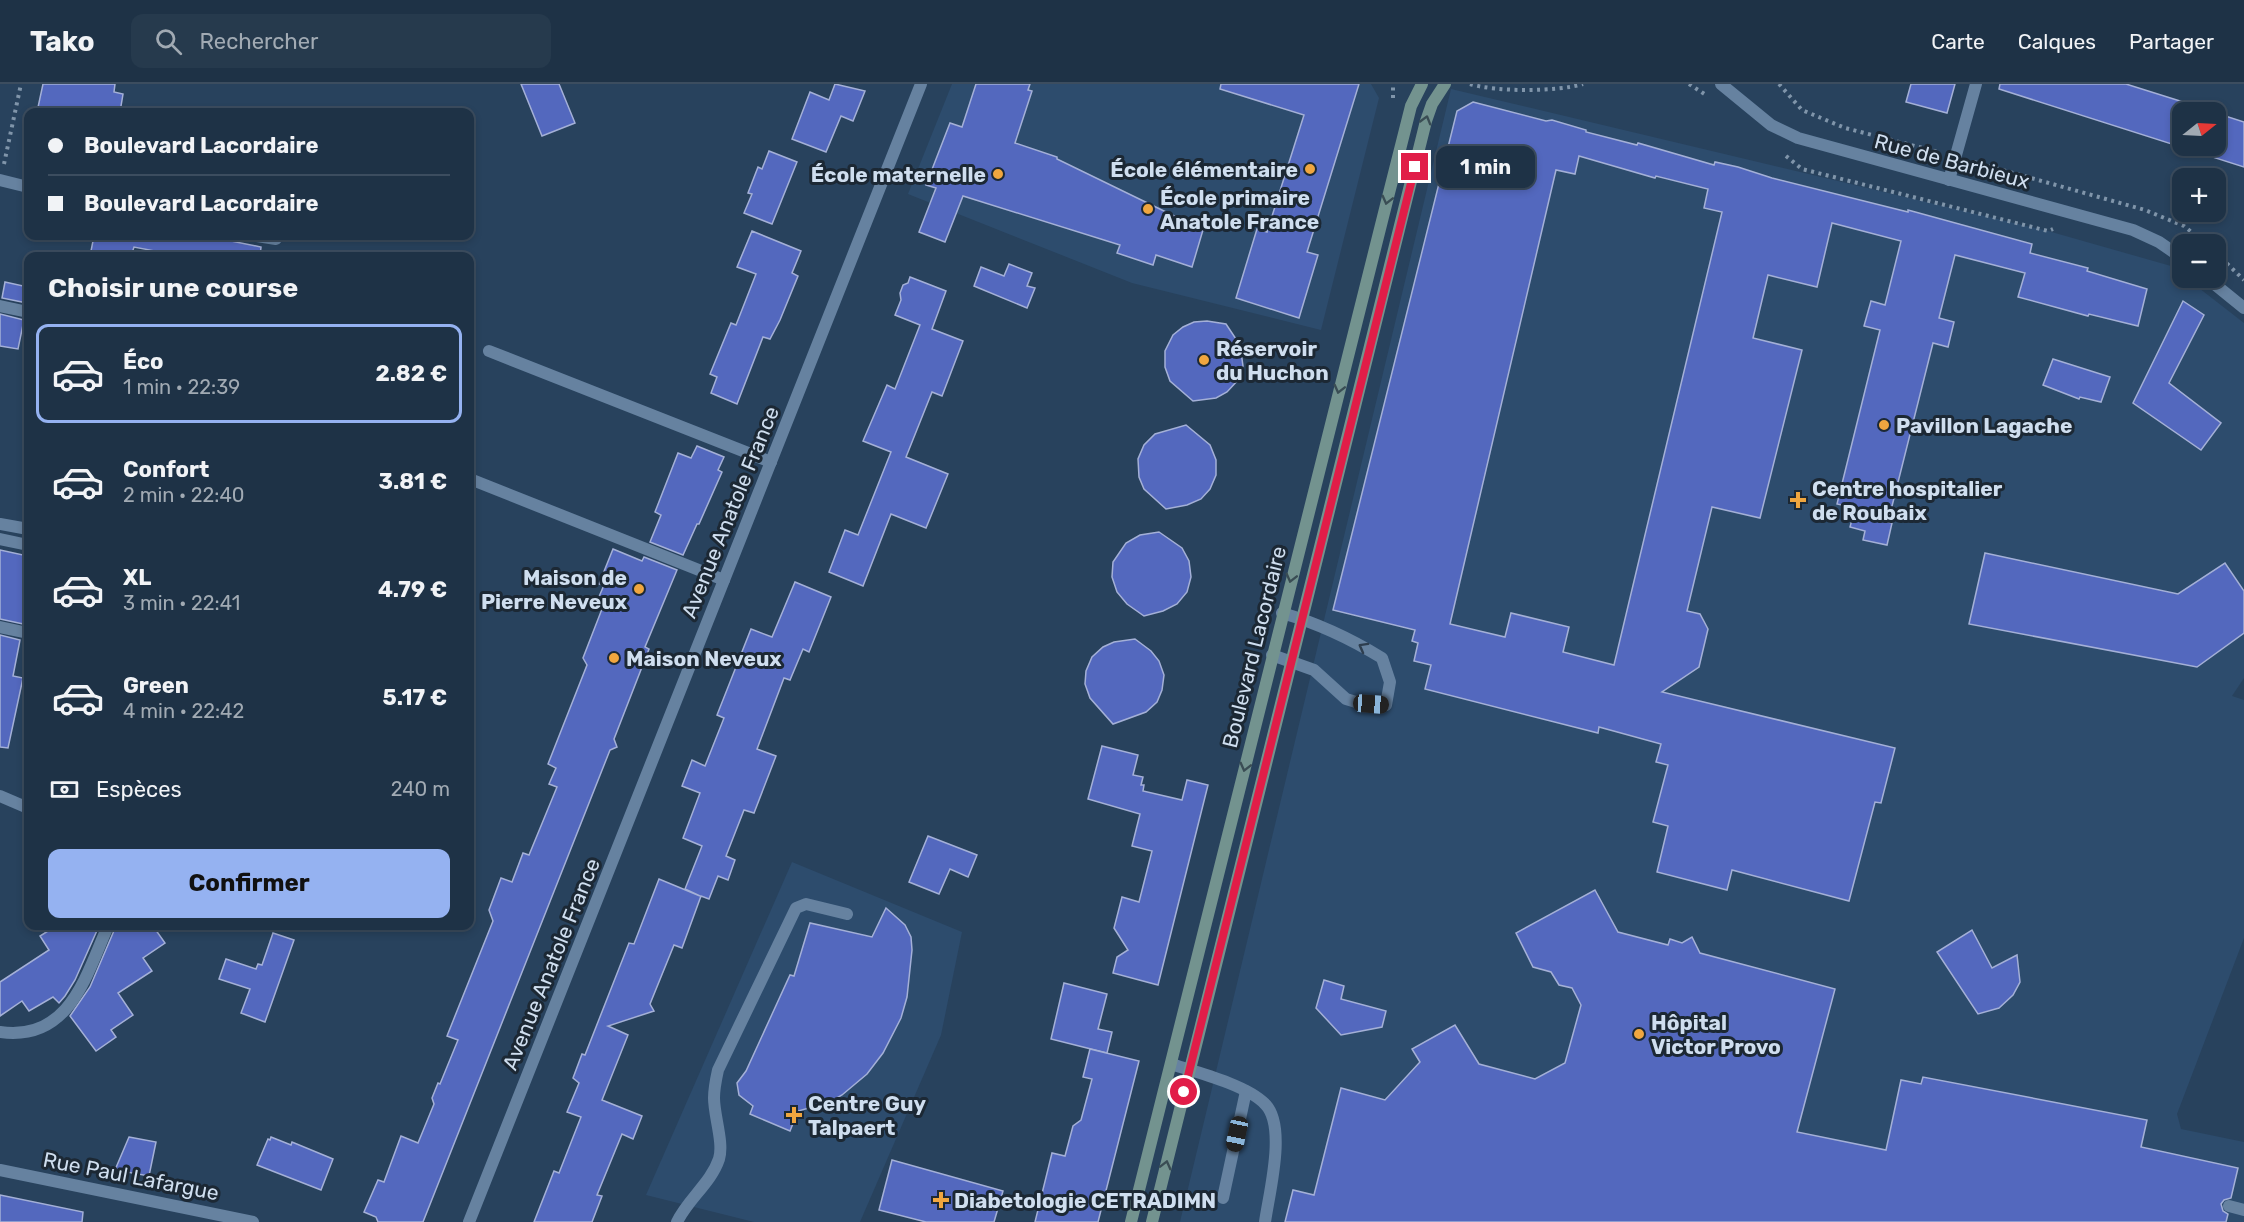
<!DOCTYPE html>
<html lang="fr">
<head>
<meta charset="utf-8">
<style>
  body { margin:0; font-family:Rubik,sans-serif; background:#263a4d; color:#f1f3f6; height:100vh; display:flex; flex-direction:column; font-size:22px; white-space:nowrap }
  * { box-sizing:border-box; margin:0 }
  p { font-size:20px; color:#a1aab3 }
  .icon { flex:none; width:33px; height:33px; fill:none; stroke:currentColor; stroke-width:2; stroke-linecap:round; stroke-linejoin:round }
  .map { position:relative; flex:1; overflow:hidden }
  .drawer { position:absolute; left:24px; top:168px; width:450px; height:678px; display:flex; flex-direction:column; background:#1e3246; border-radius:12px; box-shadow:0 3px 9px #0003,0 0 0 2px #3c4d5f }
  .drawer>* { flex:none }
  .guide { position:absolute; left:24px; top:24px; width:450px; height:132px; border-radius:12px; box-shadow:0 3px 9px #0003,0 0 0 2px #3c4d5f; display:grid; align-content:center; height:132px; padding:0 24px; background:#1e3246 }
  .needle { width:39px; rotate:72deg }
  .fabs { position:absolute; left:2172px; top:18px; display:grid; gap:12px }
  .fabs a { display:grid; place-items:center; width:54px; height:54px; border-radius:12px; background:#1e3246; box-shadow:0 3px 9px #0003,0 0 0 2px #3c4d5f; font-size:30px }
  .end { position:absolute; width:27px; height:27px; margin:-14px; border:8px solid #e11d48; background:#fff; box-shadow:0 0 0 3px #fff }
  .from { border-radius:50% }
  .bubble { position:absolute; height:42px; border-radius:12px; background:#1e3246; box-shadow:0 3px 9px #0003,0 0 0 2px #3c4d5f; font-size:20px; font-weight:700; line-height:42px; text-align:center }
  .car { position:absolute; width:18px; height:36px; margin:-18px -9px; border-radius:8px; box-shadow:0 0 4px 2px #0007; background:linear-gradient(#222 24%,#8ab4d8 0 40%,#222 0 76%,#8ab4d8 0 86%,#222 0) }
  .guide b { display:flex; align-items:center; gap:21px; height:57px; font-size:22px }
  .guide b+b { border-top:2px solid #3c4d5f }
  .guide i { width:15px; height:15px; background:#f1f3f6 }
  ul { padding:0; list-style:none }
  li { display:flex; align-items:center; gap:18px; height:99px; margin:0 12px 9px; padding:0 12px; border:3px solid transparent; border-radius:12px }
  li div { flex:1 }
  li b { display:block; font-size:22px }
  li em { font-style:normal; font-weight:700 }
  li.on { border-color:#95b2f1 }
  li>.icon { width:54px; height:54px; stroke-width:1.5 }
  h2 { padding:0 24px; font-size:27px; line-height:72px }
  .pay { display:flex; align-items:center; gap:15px; height:66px; padding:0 24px; font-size:22px }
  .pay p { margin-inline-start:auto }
  .cta { display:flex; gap:12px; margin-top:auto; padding:12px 24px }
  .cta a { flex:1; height:69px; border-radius:12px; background:#95b2f1; color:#111; font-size:24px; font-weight:700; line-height:69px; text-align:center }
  header { display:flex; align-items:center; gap:36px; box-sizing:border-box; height:84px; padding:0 30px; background:#1e3246; border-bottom:2px solid #3c4d5f }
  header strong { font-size:28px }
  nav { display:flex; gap:33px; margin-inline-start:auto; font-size:21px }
  .search { width:420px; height:54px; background:#263a4d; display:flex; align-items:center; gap:15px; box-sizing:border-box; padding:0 21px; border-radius:12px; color:#a1aab3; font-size:22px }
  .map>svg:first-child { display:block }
</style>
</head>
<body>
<header>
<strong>Tako</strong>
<div class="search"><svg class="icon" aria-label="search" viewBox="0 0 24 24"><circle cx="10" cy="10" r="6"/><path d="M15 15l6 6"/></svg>Rechercher</div>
<nav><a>Carte</a><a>Calques</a><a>Partager</a></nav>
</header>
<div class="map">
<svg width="2244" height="1138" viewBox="0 0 2244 1138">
  <rect width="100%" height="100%" fill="#28425d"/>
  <g fill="#2d4c6d">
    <path d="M 952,0 L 1371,0 L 1379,14 L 1321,246 L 1132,199 L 908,110 Z"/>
    <path d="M 1451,5 L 2048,147 L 2171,182 L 2182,191 L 2182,194 L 2186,194 L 2244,239 L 2244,594 L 2232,612 L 2244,616 L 2244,854 L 2177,1030 L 2181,1045 L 2244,1058 L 2244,1138 L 1180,1138 Z"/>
    <path d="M 792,778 L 962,848 L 941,951 L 860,1138 L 754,1138 L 646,1111 Z"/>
  </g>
  <g fill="#5368be" stroke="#a4b0d7" stroke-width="1.5" fill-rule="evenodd">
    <path d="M 43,0 L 115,0 L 114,8 L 123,10 L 120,28 L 37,28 Z"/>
    <path d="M 521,0 L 559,0 L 575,39 L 542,52 Z"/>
    <path d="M 835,0 L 865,7 L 853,37 L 841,32 L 826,68 L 792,55 L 810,8 L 829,16 Z"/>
    <path d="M 976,0 L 1030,0 L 1028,6 L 1032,7 L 1015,59 L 1057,73 L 1057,75 L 1203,146 L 1192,183 L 1156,171 L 1153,181 L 1117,169 L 1120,161 L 963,112 L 945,158 L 919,148 L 936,104 L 926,101 L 950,39 L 962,43 Z"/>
    <path d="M 1221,0 L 1359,0 L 1307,168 L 1318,171 L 1299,234 L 1236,214 L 1257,145 L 1267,148 L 1304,31 L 1220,5 Z"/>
    <path d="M 1911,0 L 1955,0 L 1947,29 L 1906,18 Z"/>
    <path d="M 2000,0 L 2126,0 L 2215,28 L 2182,28 L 2182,62 L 2216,62 L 2216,29 L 2244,38 L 2244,83 L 1999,5 Z"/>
    <path d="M 1473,18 L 1546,37 L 1552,36 L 1586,46 L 1586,48 L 1637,61 L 1638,59 L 1714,81 L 1715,78 L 1738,83 L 1772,94 L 1908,128 L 1908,126 L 2032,160 L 2030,169 L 2088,184 L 2087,187 L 2147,205 L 2138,242 L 2089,230 L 2088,232 L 2018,213 L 2025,189 L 1955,171 L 1939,234 L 1954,238 L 1948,263 L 1933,259 L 1888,438 L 1892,439 L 1887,461 L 1863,456 L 1865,447 L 1850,443 L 1855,424 L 1837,420 L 1880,246 L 1864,242 L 1871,217 L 1885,221 L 1901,157 L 1832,139 L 1817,203 L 1768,191 L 1753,254 L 1802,266 L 1760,434 L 1712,423 L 1687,527 L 1700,530 L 1708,545 L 1699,583 L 1662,608 L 1895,664 L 1881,719 L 1875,718 L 1849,817 L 1732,786 L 1727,806 L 1657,788 L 1668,742 L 1653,738 L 1668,681 L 1656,678 L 1661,660 L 1599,643 L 1598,649 L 1425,605 L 1431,581 L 1414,577 L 1418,559 L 1412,557 L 1415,546 L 1333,526 L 1457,27 ZM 1579,72 L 1655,94 L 1656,92 L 1708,105 L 1704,124 L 1722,128 L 1614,581 L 1563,568 L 1569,543 L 1511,529 L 1505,553 L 1450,540 L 1556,86 L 1575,90 Z"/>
    <path d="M 769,67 L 797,78 L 772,140 L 744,129 L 752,110 L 748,109 L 758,83 L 762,85 Z"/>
    <path d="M 752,147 L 801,167 L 792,189 L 798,192 L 780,236 L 770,255 L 763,253 L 737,320 L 711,309 L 717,293 L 710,290 L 731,239 L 736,241 L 756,190 L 737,183 Z"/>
    <path d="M 94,152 L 206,152 L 261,163 L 260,172 L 181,172 L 134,163 L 131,172 L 90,172 Z"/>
    <path d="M 1009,180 L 1032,189 L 1027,202 L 1035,204 L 1027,224 L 974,202 L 981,183 L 1004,192 Z"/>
    <path d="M 910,193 L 946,207 L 932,245 L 963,257 L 942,312 L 932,308 L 906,373 L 948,390 L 926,444 L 891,430 L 863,502 L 829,488 L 845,446 L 858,451 L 891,368 L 863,357 L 887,301 L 895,305 L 920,241 L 895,231 L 901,216 L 900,209 L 903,201 L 908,199 Z"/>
    <path d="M 5,198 L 28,203 L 27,219 L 2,214 Z"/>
    <path d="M 2183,217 L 2204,231 L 2169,299 L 2221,339 L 2201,366 L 2133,319 Z"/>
    <path d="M 0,230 L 24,236 L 18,265 L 0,262 Z"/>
    <path d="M 1207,237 L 1226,240 L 1240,261 L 1243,282 L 1238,296 L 1227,308 L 1216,314 L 1193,317 L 1170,297 L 1165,283 L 1165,267 L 1173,251 L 1183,243 L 1194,238 Z"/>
    <path d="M 2053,275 L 2110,293 L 2101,318 L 2080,313 L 2079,315 L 2043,301 Z"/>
    <path d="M 1186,341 L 1210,361 L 1216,376 L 1216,391 L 1210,405 L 1201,415 L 1187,421 L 1166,425 L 1144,405 L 1139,393 L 1138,375 L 1144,361 L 1155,350 Z"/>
    <path d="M 697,362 L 724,373 L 718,386 L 722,388 L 699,440 L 697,440 L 683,471 L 650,458 L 661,431 L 655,428 L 678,369 L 691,374 Z"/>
    <path d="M 1159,448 L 1182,464 L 1189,477 L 1191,493 L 1187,508 L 1177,520 L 1163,527 L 1144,532 L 1127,520 L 1117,508 L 1112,493 L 1113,478 L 1126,459 L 1140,451 Z"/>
    <path d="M 613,465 L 642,477 L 644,473 L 677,486 L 645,563 L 649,565 L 614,655 L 617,663 L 610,666 L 423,1138 L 378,1138 L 376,1133 L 364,1128 L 378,1096 L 384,1098 L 401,1052 L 418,1059 L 434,1020 L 432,1014 L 438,999 L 440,1000 L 458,956 L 447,952 L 493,837 L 489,826 L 501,794 L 512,798 L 523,769 L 529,771 L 557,703 L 549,700 L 556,684 L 548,680 L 587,581 L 583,574 L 602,525 L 595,522 L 604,501 L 599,500 Z"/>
    <path d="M 0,466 L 28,472 L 28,541 L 0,535 Z"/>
    <path d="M 1985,469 L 2178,510 L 2225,479 L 2244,507 L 2244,549 L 2197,583 L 1969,540 Z"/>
    <path d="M 795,498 L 831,513 L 809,568 L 803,565 L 790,596 L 784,594 L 757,665 L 776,672 L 754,729 L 744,726 L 726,772 L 735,776 L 728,796 L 718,792 L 709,815 L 701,812 L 682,864 L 674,861 L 650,920 L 654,927 L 608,942 L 628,951 L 602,1016 L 642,1032 L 633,1055 L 622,1050 L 597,1111 L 602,1112 L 592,1138 L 534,1138 L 554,1087 L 559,1089 L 581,1033 L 567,1028 L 579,999 L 573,994 L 582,970 L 585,971 L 629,859 L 634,860 L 659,795 L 700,812 L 685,805 L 702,762 L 683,754 L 700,709 L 682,702 L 692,676 L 705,682 L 724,634 L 717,631 L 751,545 L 772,553 Z"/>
    <path d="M 0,551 L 20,556 L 13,592 L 23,594 L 8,664 L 0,663 Z"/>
    <path d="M 1135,555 L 1151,567 L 1159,577 L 1164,591 L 1162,606 L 1157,618 L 1146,628 L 1113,640 L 1090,614 L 1085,600 L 1086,587 L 1092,573 L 1103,563 L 1114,558 Z"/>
    <path d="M 1102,662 L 1138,671 L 1133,691 L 1143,693 L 1141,701 L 1144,701 L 1143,707 L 1182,716 L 1187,696 L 1208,701 L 1158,901 L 1113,889 L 1117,873 L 1128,866 L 1114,844 L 1122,813 L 1139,818 L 1152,767 L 1132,762 L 1140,730 L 1088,715 Z"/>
    <path d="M 928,752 L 977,771 L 968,793 L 950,785 L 939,810 L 909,798 Z"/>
    <path d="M 1595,806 L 1618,848 L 1668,861 L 1670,855 L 1682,859 L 1692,853 L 1700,869 L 1835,905 L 1797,1048 L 1886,1066 L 1901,996 L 1921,1000 L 1923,993 L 2147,1036 L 2141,1063 L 2238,1084 L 2231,1114 L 2224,1116 L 2221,1120 L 2223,1127 L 2228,1130 L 2226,1138 L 1285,1138 L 1293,1106 L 1314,1111 L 1341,1004 L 1385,1016 L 1420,978 L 1412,965 L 1455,941 L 1479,980 L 1535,995 L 1565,979 L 1581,921 L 1572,904 L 1559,901 L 1551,888 L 1533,883 L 1516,849 Z"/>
    <path d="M 886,824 L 905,841 L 911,853 L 912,866 L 907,913 L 901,934 L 883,969 L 867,990 L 842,1011 L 830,1018 L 798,1027 L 790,1047 L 750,1030 L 753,1022 L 739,1011 L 737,999 L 746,987 L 790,891 L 794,892 L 810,839 L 872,853 Z"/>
    <path d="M 56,842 L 99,842 L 75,896 L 65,912 L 59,919 L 53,913 L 29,927 L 22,917 L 0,932 L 0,898 L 49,866 L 40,852 Z"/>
    <path d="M 116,842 L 153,842 L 165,859 L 143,874 L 152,887 L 118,909 L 133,931 L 111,946 L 116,953 L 96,967 L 70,932 L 90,903 Z"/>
    <path d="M 1972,846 L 1992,884 L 2017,871 L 2020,898 L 2013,911 L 1999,924 L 1978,930 L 1937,868 Z"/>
    <path d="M 273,849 L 294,856 L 265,938 L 241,929 L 250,905 L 219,895 L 226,875 L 256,885 L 258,880 L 262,881 Z"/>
    <path d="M 1324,896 L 1344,902 L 1341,915 L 1386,927 L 1382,943 L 1341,951 L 1316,924 Z"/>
    <path d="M 1064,899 L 1107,910 L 1098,945 L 1112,948 L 1107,969 L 1051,955 Z"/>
    <path d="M 1090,965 L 1139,977 L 1098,1138 L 1035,1138 L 1052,1069 L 1065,1072 L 1073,1042 L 1081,1036 L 1092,995 L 1083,993 Z"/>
    <path d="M 129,1053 L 156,1058 L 149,1092 L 115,1086 Z"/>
    <path d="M 271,1053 L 291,1061 L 292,1058 L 333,1075 L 321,1106 L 257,1081 L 268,1055 L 270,1056 Z"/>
    <path d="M 892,1076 L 1003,1107 L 994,1138 L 926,1138 L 879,1126 Z"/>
    <path d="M 0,1111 L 83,1128 L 82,1138 L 0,1138 Z"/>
  </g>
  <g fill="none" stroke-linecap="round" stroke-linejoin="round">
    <g stroke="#8095aa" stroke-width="4" stroke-dasharray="3 4.5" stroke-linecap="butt">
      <path d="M 1470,0 C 1496,8 1557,8 1583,0"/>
      <path d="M 1689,0 L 1706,11"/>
      <path d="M 1779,0 L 1802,26 L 1845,44 L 1938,68"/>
      <path d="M 1393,14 L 1393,0"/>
      <path d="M 1786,72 L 1802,85 L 2048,147 L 2053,145"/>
      <path d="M 1974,78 L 2145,126 L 2184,142 L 2206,160"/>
      <path d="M 4,80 L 21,0"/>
      <path d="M 2216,169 L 2244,196"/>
    </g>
    <g stroke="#6682a0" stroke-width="12">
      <path d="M 0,96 L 28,103"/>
      <path d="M 1949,96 L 1976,0"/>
      <path d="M 257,152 L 276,155"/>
      <path d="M 0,222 L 28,228"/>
      <path d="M 489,267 L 771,378"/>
      <path d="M 470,395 L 724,496"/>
      <path d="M 0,440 L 28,445"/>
      <path d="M 0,455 L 28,461"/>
      <path d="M 0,543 L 28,549"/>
      <path d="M 1272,571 L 1314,586 L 1346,615 L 1356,618 L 1386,621 L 1390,598 L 1382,574 C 1351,555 1317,539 1282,529"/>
      <path d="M 0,712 L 28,724"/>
      <path d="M 1171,980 C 1196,988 1247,1001 1265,1020 C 1287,1042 1269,1109 1265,1138"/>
      <path d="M 1223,1114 L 1246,1007"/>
      <path d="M 2229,1122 L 2244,1126"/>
      <path d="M 677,1138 C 688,1115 711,1099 719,1075 C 724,1059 714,1032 714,1014 C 714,1004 716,995 718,986 L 796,824 L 806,820 L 847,830"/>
    </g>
    <g stroke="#6682a0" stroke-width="12">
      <path d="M 1721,0 L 1771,41 L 1798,54 L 2133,146 L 2159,158 L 2182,174"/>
      <path d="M 2207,194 L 2244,224"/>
      <path d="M 0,948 C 70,958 86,891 108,842"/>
      <path d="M 0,1086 L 253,1138"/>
      <path d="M 469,1138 L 921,0"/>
    </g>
    <g stroke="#73938f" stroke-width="12">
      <path d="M 1131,1138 L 1389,109 L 1411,22 L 1422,0"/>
      <path d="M 1152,1138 L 1426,37 L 1432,20 L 1445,0"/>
    </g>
  </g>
  <defs><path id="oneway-chevron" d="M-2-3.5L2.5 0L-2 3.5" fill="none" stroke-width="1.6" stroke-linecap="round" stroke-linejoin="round" transform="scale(1.5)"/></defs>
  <g stroke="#3a4d54">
    <use href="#oneway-chevron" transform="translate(1426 36) rotate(-74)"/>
    <use href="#oneway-chevron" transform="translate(1387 116) rotate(104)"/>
    <use href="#oneway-chevron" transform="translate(1339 305) rotate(104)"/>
    <use href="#oneway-chevron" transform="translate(1291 494) rotate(104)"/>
    <use href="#oneway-chevron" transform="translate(1245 683) rotate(104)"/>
    <use href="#oneway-chevron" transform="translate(1166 1081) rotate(-76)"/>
  </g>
  <use stroke="#2e3e4f" href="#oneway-chevron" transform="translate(1363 563) rotate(-151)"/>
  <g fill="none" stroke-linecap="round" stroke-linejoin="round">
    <path stroke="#e11d48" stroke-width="8" d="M 1184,1008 L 1415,83"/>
  </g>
  <g fill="#f0a63f" stroke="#1c2834" stroke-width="2">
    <circle cx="1310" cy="85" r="6"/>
    <circle cx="998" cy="90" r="6"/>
    <circle cx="1148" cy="125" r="6"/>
    <circle cx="1204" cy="276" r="6"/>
    <circle cx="1884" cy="341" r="6"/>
    <path d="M1795 407h6v6h6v6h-6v6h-6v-6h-6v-6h6z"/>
    <circle cx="639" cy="505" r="6"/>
    <circle cx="614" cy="574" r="6"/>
    <circle cx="1639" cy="950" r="6"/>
    <path d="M791 1022h6v6h6v6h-6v6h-6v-6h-6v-6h6z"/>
    <path d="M938 1107h6v6h6v6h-6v6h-6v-6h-6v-6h6z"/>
  </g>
  <g text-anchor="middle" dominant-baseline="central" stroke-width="6" stroke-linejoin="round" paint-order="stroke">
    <g font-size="21" fill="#cfdeef" stroke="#1c2834">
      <text transform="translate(1952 77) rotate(15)">Rue de Barbieux</text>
      <text transform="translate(730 428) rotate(-68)">Avenue Anatole France</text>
      <text transform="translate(1254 563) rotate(-76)">Boulevard Lacordaire</text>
      <text transform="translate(551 880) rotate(-68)">Avenue Anatole France</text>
      <text transform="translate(131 1092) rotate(11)">Rue Paul Lafargue</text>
    </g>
    <g font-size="21" font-weight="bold" fill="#cfdeef" stroke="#1c2834" text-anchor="start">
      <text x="1298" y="85" text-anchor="end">École élémentaire</text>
      <text x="986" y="90" text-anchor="end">École maternelle</text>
      <text x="1160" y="113">École primaire<tspan x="1160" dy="24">Anatole France</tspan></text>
      <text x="1216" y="264">Réservoir<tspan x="1216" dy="24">du Huchon</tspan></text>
      <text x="1896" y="341">Pavillon Lagache</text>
      <text x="1812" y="404">Centre hospitalier<tspan x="1812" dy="24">de Roubaix</tspan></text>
      <text x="627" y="493" text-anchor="end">Maison de<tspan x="627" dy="24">Pierre Neveux</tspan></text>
      <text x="626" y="574">Maison Neveux</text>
      <text x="1651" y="938">Hôpital<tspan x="1651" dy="24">Victor Provo</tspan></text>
      <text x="808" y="1019">Centre Guy<tspan x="808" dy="24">Talpaert</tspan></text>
      <text x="954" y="1116">Diabetologie CETRADIMN</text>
    </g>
  </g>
</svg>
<div class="fabs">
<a><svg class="needle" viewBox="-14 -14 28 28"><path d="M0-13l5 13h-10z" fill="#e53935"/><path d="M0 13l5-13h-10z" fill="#a1aab3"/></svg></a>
<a>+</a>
<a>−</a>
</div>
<i class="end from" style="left:1184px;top:1008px"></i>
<i class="end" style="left:1415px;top:83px"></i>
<div class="bubble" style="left:1436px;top:62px;width:99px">1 min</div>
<i class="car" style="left:1371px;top:620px;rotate:94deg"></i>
<i class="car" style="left:1237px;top:1050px;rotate:192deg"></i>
<div class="guide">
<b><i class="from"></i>Boulevard Lacordaire</b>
<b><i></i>Boulevard Lacordaire</b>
</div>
<section class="drawer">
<h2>Choisir une course</h2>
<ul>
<li class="on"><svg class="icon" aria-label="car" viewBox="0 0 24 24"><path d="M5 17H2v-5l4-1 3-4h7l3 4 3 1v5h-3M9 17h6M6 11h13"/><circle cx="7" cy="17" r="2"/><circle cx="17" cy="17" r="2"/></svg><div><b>Éco</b><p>1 min · 22:39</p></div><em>2.82 €</em></li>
<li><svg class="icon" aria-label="car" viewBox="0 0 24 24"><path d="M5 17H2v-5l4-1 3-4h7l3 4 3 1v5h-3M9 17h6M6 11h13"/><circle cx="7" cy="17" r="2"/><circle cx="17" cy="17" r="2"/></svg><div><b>Confort</b><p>2 min · 22:40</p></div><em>3.81 €</em></li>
<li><svg class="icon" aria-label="car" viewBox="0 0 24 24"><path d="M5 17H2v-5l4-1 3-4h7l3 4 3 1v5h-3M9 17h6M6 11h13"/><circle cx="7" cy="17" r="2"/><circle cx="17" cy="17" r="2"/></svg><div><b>XL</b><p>3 min · 22:41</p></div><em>4.79 €</em></li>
<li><svg class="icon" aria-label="car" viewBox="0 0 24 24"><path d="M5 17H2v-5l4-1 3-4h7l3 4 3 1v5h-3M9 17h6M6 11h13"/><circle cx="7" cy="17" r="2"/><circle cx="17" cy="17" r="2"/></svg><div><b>Green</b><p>4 min · 22:42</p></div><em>5.17 €</em></li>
</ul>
<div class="pay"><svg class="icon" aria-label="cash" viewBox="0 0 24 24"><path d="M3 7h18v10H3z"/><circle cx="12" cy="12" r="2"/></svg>Espèces<p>240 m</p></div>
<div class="cta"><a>Confirmer</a></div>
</section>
</div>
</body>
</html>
